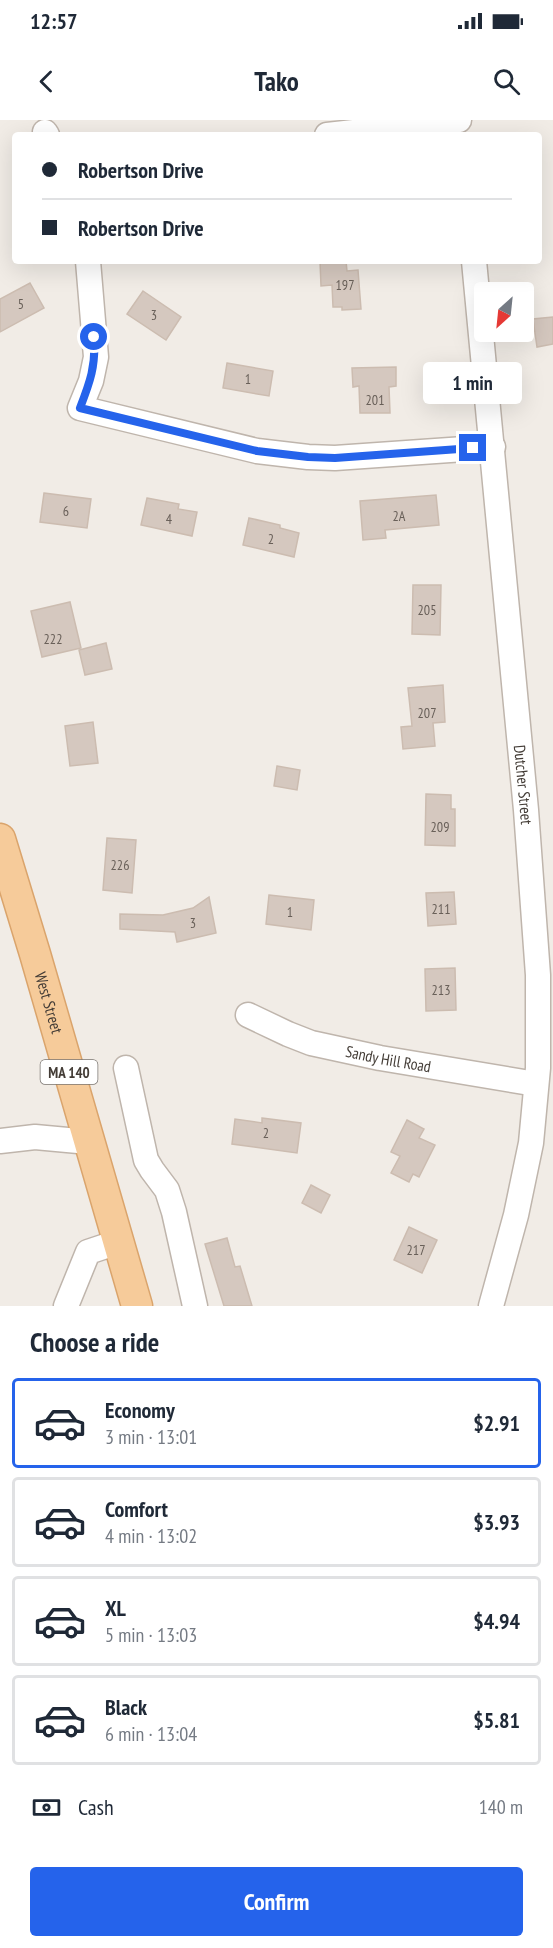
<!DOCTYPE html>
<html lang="en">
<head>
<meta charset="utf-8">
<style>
  body { margin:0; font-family:"PT Sans Narrow",sans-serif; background:#f6f6f7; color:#1f2937; height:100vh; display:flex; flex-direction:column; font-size:22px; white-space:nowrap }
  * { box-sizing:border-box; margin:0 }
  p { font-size:20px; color:#747a83 }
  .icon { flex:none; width:33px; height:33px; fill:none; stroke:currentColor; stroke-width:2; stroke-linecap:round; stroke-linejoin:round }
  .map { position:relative; height:1186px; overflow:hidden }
  .panel { display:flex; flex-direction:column; background:#fff; flex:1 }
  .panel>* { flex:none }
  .hud { position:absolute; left:12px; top:12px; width:530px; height:132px; border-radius:6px; box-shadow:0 6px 24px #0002; display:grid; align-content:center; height:132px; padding:0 30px; background:#fff }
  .needle { width:39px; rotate:207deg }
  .fabs { position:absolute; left:474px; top:162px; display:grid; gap:12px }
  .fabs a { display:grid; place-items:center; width:60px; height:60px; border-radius:6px; background:#fff; box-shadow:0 6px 24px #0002; font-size:30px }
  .end { position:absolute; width:27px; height:27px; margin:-14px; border:8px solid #2563eb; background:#fff; box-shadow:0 0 0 3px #fff }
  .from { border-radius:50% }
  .bubble { position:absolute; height:42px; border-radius:6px; background:#fff; box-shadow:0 6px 24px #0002; font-size:20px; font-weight:700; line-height:42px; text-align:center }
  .hud b { display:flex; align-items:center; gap:21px; height:57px; font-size:22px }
  .hud b+b { border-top:2px solid #e0e1e3 }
  .hud i { width:15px; height:15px; background:#1f2937 }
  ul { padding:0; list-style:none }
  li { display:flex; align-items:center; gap:18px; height:90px; margin:0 12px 9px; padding:0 18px; border:3px solid #e0e1e3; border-radius:6px }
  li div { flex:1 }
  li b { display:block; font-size:22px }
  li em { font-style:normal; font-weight:700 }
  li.active { border-color:#2563eb }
  li>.icon { width:54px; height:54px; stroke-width:1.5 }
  h2 { padding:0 30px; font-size:27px; line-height:72px }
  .pay { display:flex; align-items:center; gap:15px; height:66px; padding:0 30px; font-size:22px }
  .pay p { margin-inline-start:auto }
  .primary-button { display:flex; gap:12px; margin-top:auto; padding:12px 30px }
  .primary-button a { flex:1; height:69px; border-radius:6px; background:#2563eb; color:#fff; font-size:24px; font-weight:700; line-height:69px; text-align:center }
  .status { display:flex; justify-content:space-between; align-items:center; height:42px; padding:0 30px; background:#fff; direction:ltr }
  .status svg { height:16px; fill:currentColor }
  header { display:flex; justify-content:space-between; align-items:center; height:78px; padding:0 30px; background:#fff; font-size:27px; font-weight:700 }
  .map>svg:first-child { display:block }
</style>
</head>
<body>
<div class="status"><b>12:57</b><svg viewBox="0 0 49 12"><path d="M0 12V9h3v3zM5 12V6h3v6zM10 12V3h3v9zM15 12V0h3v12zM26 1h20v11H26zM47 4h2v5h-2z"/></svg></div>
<header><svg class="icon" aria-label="back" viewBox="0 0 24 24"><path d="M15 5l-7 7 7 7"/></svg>Tako<svg class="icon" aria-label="search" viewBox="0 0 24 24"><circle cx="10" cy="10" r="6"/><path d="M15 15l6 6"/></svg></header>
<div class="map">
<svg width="553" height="1186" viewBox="0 0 553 1186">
  <rect width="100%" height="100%" fill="#f1ece6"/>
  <g fill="#d5c8bf" stroke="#ccbcb0" stroke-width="1.5">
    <path d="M 320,141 L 346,141 L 347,151 L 358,150 L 361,189 L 342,190 L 342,187 L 333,187 L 332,165 L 321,166 Z"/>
    <path d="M 30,163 L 44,188 L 0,212 L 0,179 Z"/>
    <path d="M 143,171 L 181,197 L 166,220 L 127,194 Z"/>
    <path d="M 553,197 L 553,224 L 537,227 L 533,199 Z"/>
    <path d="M 227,243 L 273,251 L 269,276 L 223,268 Z"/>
    <path d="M 396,247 L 396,266 L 389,267 L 390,293 L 360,293 L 359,266 L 353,267 L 352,248 Z"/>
    <path d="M 44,373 L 91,379 L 87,408 L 40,402 Z"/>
    <path d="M 436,375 L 439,405 L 385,410 L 386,418 L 363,420 L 360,381 Z"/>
    <path d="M 147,378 L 179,384 L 178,389 L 197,392 L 192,416 L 141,405 Z"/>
    <path d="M 249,398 L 280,405 L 280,408 L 299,413 L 294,437 L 243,425 Z"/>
    <path d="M 413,465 L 441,465 L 440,515 L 412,514 Z"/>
    <path d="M 70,482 L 81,528 L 42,537 L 31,491 Z"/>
    <path d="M 106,523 L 112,549 L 85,555 L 79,530 Z"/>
    <path d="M 443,565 L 445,602 L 433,603 L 435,626 L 403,629 L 401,607 L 412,606 L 408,568 Z"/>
    <path d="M 93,602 L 98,643 L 70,646 L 65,606 Z"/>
    <path d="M 277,646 L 300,650 L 297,670 L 274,666 Z"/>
    <path d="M 426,674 L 451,675 L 451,689 L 455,689 L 455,726 L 425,725 Z"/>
    <path d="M 107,718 L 136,720 L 132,773 L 103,770 Z"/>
    <path d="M 454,772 L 456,804 L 428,806 L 426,773 Z"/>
    <path d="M 269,775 L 314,780 L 311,810 L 266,804 Z"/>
    <path d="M 209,777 L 216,813 L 177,822 L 175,812 L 120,809 L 120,794 L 163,795 L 193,788 Z"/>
    <path d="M 455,848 L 456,890 L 426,891 L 425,849 Z"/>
    <path d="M 262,998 L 301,1003 L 297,1033 L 232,1024 L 235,999 L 262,1003 Z"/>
    <path d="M 407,1000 L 424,1009 L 419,1018 L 435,1025 L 419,1057 L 413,1054 L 409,1062 L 391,1053 L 400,1036 L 391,1032 Z"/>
    <path d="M 311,1065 L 330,1075 L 321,1093 L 302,1083 Z"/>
    <path d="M 409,1107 L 437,1120 L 422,1153 L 394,1140 Z"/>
    <path d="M 227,1118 L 235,1147 L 240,1146 L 252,1186 L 224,1186 L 205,1124 Z"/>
  </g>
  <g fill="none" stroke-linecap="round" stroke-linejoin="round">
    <g stroke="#bfb5ac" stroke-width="27">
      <g id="minor">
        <path d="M 45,12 L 47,15"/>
        <path d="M 327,15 L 459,0"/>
        <path d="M 88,141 L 96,237 L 91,261 L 80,288 L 257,331 L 308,337 L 335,338 L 493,327"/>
        <path id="s1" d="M 474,141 L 526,690 L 538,855 L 538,948 L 531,1023 L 516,1095 L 491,1186"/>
        <path id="s2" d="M 248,895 L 288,914 L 311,923 L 380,938 L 536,964"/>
        <path d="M 126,948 L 146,1040 L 152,1050 L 167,1070 L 174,1092 L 195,1186"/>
        <path d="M 0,1021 L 35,1017 L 89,1022"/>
        <path d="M 66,1186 L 88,1132 L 118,1122"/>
      </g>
    </g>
    <g stroke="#daa46c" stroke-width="33">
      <g id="major">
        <path id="s3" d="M 0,719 L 35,834 L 137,1186"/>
      </g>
    </g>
    <use href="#minor" stroke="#fff" stroke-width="24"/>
    <use href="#major" stroke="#f6cb9a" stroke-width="30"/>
  </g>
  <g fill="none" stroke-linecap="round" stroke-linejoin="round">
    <path stroke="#2563eb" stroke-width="8" d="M 94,217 C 96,246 90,262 80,288 L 257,331 L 308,337 L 335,338 L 473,328"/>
  </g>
  <g text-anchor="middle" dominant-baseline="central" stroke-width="4.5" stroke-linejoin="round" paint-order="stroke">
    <g font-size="14" fill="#685f58">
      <text x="345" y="165">197</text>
      <text x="21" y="184">5</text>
      <text x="154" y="195">3</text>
      <text x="248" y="259">1</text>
      <text x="375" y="280">201</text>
      <text x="66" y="391">6</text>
      <text x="399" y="396">2A</text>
      <text x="169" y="399">4</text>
      <text x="271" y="419">2</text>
      <text x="427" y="490">205</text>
      <text x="53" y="519">222</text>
      <text x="427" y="593">207</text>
      <text x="440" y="707">209</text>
      <text x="120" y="745">226</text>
      <text x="441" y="789">211</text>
      <text x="290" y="792">1</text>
      <text x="193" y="803">3</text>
      <text x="441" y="870">213</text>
      <text x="266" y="1013">2</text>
      <text x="416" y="1130">217</text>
    </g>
    <rect fill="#fff" stroke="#7b7672" stroke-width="1.5" x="40.5" y="940" width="57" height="24" rx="4.5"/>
    <g font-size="15" font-weight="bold" fill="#433c36">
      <text x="69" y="952">MA 140</text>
    </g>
    <g font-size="16" fill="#433c36" stroke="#fff">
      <text stroke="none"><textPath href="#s1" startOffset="526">Dutcher Street</textPath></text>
      <text stroke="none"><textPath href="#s3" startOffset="171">West Street</textPath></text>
      <text stroke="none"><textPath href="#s2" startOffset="148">Sandy Hill Road</textPath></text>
    </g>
  </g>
</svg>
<div class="fabs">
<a><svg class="needle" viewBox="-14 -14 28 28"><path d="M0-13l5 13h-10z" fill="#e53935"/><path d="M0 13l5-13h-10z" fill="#747a83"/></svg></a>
</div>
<i class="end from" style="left:94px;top:217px"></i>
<i class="end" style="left:473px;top:328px"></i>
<div class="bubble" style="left:423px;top:242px;width:99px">1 min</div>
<div class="hud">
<b><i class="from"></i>Robertson Drive</b>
<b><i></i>Robertson Drive</b>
</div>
</div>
<section class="panel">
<h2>Choose a ride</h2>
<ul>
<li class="active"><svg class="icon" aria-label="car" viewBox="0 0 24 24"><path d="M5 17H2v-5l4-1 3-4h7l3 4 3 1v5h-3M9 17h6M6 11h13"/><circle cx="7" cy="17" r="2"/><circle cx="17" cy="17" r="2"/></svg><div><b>Economy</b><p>3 min · 13:01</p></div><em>$2.91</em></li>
<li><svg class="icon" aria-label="car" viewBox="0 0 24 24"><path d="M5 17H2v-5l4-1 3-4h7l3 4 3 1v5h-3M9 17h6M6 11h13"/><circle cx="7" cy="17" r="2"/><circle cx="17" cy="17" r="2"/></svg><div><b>Comfort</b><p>4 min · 13:02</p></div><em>$3.93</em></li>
<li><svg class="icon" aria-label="car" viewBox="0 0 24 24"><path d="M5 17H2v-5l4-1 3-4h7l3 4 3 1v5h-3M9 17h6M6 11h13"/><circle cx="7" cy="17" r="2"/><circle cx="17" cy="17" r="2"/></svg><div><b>XL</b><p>5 min · 13:03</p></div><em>$4.94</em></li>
<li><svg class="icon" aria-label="car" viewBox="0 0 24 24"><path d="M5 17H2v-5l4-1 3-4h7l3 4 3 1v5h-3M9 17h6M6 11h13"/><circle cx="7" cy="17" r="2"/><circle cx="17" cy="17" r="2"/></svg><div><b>Black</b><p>6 min · 13:04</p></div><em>$5.81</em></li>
</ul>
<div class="pay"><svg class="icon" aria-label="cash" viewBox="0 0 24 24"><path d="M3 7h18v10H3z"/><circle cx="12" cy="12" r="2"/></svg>Cash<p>140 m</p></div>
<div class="primary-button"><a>Confirm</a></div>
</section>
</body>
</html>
